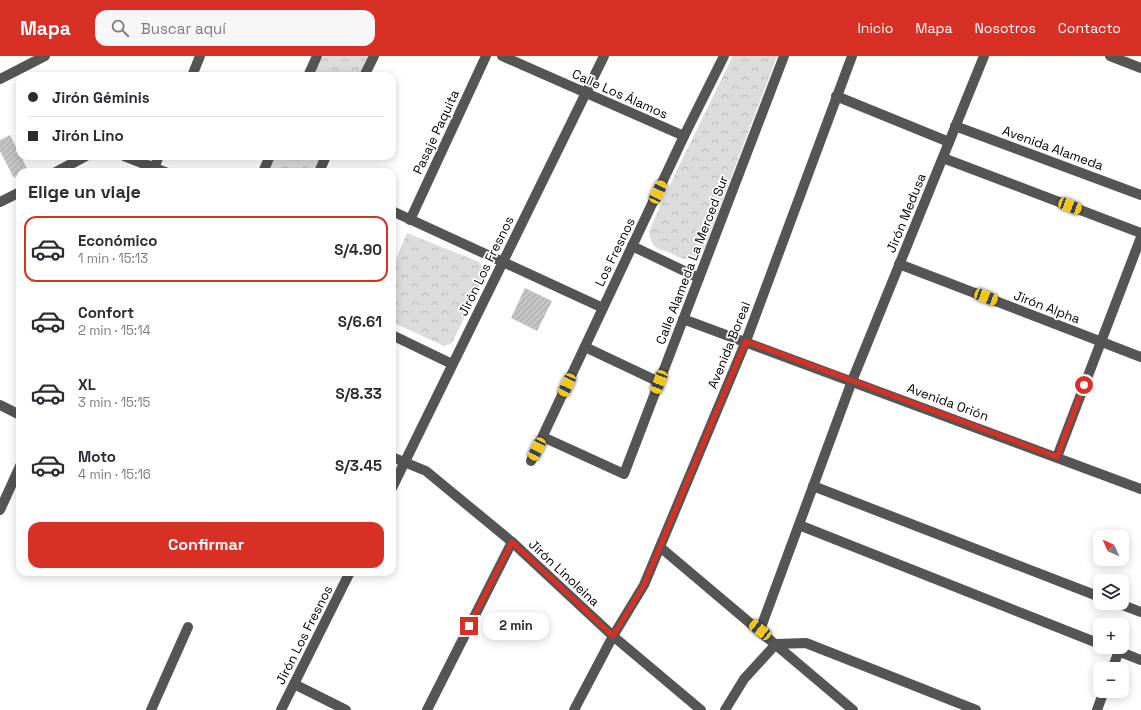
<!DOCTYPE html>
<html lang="es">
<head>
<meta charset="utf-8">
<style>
  body { margin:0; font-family:"Space Grotesk",sans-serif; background:#f7f7f7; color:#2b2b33; height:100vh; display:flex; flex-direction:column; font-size:15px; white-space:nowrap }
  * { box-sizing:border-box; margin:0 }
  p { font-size:13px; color:#7c7c81 }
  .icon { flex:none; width:22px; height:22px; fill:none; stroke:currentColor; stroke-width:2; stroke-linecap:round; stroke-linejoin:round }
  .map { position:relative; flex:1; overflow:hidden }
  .details { position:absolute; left:16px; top:112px; width:380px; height:408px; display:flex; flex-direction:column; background:#fff; border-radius:12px; box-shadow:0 2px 10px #0003 }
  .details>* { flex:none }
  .hud { position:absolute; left:16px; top:16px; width:380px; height:88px; border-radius:12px; box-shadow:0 2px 10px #0003; display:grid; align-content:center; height:88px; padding:0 12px; background:#fff }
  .needle { width:26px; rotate:315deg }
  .tools { position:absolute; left:1093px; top:474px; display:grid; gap:8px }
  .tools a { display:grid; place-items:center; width:36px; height:36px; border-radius:8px; background:#fff; box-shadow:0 2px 10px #0003; font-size:20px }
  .end { position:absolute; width:18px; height:18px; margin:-9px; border:5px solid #d93025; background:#fff; box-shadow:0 0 0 2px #fff }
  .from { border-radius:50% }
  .bubble { position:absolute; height:28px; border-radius:12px; background:#fff; box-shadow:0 2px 10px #0003; font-size:13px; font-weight:700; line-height:28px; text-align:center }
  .car { position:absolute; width:12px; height:24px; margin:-12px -6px; border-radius:5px; box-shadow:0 0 3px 1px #0007; background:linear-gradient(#f5c518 24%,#345 0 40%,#f5c518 0 76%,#345 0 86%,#f5c518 0) }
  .hud b { display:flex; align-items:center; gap:14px; height:38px; font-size:15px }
  .hud b+b { border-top:1px solid #e1e1e2 }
  .hud i { width:10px; height:10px; background:#2b2b33 }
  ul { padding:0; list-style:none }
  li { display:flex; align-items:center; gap:12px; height:66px; margin:0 8px 6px; padding:0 4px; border:2px solid transparent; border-radius:12px }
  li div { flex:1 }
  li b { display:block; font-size:15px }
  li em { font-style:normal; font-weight:700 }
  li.on { border-color:#d93025 }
  li>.icon { width:36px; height:36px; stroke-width:1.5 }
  h2 { padding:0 12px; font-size:18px; line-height:48px }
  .button { display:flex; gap:8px; margin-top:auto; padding:8px 12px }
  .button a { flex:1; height:46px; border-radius:12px; background:#d93025; color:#fff; font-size:16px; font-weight:700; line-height:46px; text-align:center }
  header { display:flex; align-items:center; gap:24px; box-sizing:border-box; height:56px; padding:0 20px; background:#d93025; color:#fff }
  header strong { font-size:19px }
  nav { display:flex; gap:22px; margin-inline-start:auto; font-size:14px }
  .search { width:280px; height:36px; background:#f7f7f7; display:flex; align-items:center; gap:10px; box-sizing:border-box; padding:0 14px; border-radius:12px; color:#7c7c81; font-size:15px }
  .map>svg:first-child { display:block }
</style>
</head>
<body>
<header>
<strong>Mapa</strong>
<div class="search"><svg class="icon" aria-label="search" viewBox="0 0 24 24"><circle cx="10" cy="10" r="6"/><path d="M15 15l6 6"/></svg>Buscar aquí</div>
<nav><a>Inicio</a><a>Mapa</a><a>Nosotros</a><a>Contacto</a></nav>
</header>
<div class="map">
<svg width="1141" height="654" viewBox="0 0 1141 654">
  <defs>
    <pattern id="forest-crowns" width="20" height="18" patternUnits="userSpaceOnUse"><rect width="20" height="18" fill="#dcdcdc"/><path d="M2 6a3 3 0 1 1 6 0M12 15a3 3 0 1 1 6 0" fill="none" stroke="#bbb"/></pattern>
    <pattern id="building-hatch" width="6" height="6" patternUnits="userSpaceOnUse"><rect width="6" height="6" fill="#c4c4c4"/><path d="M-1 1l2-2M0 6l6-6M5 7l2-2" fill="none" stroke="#a7a7a7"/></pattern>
  </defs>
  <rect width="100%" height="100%" fill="#fff"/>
  <g fill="url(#forest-crowns)">
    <path d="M 323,0 L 368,0 L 358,20 L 313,20 Z"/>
    <path d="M 733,0 L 777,0 L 704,193 C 692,211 681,202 666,195 C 663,194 659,194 657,192 C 651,188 650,181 649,175 L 676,116 Z"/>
    <path d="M 276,100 L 321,100 L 313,116 L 268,116 Z"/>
    <path d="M 407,177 L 479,206 L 486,216 L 452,287 L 444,290 L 392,266 L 392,213 Z"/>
  </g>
  <g fill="url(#building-hatch)">
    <path d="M 10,79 L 28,114 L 20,116 L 20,118 L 14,122 L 0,95 L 0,84 Z"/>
    <path d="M 525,232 L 552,245 L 537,275 L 511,262 Z"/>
  </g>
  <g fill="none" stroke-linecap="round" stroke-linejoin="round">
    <g stroke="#555" stroke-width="10">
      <path d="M 502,0 L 684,80"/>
      <path d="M 1110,0 L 1141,12"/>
      <path d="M 192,20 L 200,0"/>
      <path d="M 308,20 L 317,0"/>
      <path d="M 364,20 L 374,0"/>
      <path d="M 0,23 L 45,0"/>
      <path d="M 836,40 L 949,86"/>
      <path d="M 955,70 L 1141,139"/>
      <path d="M 124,100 L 165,116"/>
      <path d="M 943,102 L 1141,177"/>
      <path d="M 56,116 L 86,100"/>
      <path d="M 152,116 L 159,100"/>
      <path d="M 263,116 L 270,100"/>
      <path d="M 319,116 L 326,100"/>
      <path d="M 0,146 L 20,136"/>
      <path d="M 392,155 L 603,252"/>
      <path d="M 410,164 L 486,0"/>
      <path d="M 632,190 L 699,222"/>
      <path d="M 899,208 L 1141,301"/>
      <path d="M 683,263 L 1141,433"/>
      <path d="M 392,279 L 452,308"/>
      <path d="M 585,291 L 659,326"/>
      <path d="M 0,349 L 20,359"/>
      <path d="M 543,381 L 624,418 L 784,0"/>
      <path d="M 392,401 L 426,415 L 512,486 L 613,580 L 701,654"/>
      <path d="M 1057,401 L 1141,181"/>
      <path d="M 531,405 L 684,80 L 724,0"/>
      <path d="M 813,430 L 1100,541"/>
      <path d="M 392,432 L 604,0"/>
      <path d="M 0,454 L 20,410"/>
      <path d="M 799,469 L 1100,588"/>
      <path d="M 660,491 L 853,654"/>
      <path d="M 1117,547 L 1141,556"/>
      <path d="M 760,574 L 852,325 L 984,0"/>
      <path d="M 1108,591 L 1141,604"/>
      <path d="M 1112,613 L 1119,595"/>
      <path d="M 294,628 L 346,654"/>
      <path d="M 151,654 L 188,571"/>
      <path d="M 281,654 L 350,516"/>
      <path d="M 427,654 L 512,486"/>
      <path d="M 574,654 L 613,580 L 644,529 L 746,285 L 852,0"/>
      <path d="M 725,654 L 744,623 L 776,588 L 806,587 L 976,654"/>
      <path d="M 1097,654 L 1104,635"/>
    </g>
  </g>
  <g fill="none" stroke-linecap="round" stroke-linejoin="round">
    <path stroke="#d93025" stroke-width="5" d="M 469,570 L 512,486 L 613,580 L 644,529 L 746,285 L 1057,401 L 1084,329"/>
  </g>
  <g text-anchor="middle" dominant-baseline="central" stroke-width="3.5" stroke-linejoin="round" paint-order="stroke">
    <g font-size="13" fill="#000" stroke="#fff">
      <text transform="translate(620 38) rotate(24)">Calle Los Álamos</text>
      <text transform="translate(436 76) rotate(-65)">Pasaje Paquita</text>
      <text transform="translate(1053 92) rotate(20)">Avenida Alameda</text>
      <text transform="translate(906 157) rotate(-68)">Jirón Medusa</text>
      <text transform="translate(615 196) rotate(-64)">Los Fresnos</text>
      <text transform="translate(692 204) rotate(-69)">Calle Alameda La Merced Sur</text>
      <text transform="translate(486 210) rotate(-64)">Jirón Los Fresnos</text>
      <text transform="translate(1047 251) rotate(21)">Jirón Alpha</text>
      <text transform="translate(729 289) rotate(-68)">Avenida Boreal</text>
      <text transform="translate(948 346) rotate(20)">Avenida Orión</text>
      <text transform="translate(564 517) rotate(43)">Jirón Linoleina</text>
      <text transform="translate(304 579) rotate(-63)">Jirón Los Fresnos</text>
    </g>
  </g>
</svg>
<div class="tools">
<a><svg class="needle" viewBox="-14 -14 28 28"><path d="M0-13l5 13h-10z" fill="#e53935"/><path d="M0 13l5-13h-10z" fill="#7c7c81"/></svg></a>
<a><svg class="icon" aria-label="layers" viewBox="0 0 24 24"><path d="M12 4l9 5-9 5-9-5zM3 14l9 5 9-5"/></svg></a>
<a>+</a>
<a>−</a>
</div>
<i class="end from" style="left:1084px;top:329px"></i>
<i class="end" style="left:469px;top:570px"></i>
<div class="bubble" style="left:483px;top:556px;width:66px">2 min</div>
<i class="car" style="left:658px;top:136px;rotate:25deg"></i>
<i class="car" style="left:1070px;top:150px;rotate:111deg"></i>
<i class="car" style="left:986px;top:241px;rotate:111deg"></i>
<i class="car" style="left:659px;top:326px;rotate:201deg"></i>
<i class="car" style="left:567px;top:329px;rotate:205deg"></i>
<i class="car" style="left:537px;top:393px;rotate:206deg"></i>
<i class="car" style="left:760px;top:574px;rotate:309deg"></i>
<div class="hud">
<b><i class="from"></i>Jirón Géminis</b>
<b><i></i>Jirón Lino</b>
</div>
<section class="details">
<h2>Elige un viaje</h2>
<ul>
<li class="on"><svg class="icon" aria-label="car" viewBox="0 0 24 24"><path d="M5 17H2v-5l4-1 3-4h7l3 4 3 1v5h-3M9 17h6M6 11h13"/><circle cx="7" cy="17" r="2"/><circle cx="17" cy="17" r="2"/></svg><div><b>Económico</b><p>1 min · 15:13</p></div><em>S/4.90</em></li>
<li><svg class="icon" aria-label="car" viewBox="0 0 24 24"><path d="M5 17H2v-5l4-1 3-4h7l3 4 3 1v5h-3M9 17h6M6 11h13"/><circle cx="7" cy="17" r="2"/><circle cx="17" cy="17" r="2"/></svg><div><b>Confort</b><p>2 min · 15:14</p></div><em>S/6.61</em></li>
<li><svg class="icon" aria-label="car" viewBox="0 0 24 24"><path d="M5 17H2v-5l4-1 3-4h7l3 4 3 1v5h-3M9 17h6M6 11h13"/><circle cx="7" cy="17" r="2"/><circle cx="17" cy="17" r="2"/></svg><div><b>XL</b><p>3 min · 15:15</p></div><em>S/8.33</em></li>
<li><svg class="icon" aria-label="car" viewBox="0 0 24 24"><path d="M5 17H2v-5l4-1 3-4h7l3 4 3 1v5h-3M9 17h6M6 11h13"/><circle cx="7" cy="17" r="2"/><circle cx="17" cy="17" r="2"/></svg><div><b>Moto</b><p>4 min · 15:16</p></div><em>S/3.45</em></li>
</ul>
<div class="button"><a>Confirmar</a></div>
</section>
</div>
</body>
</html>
